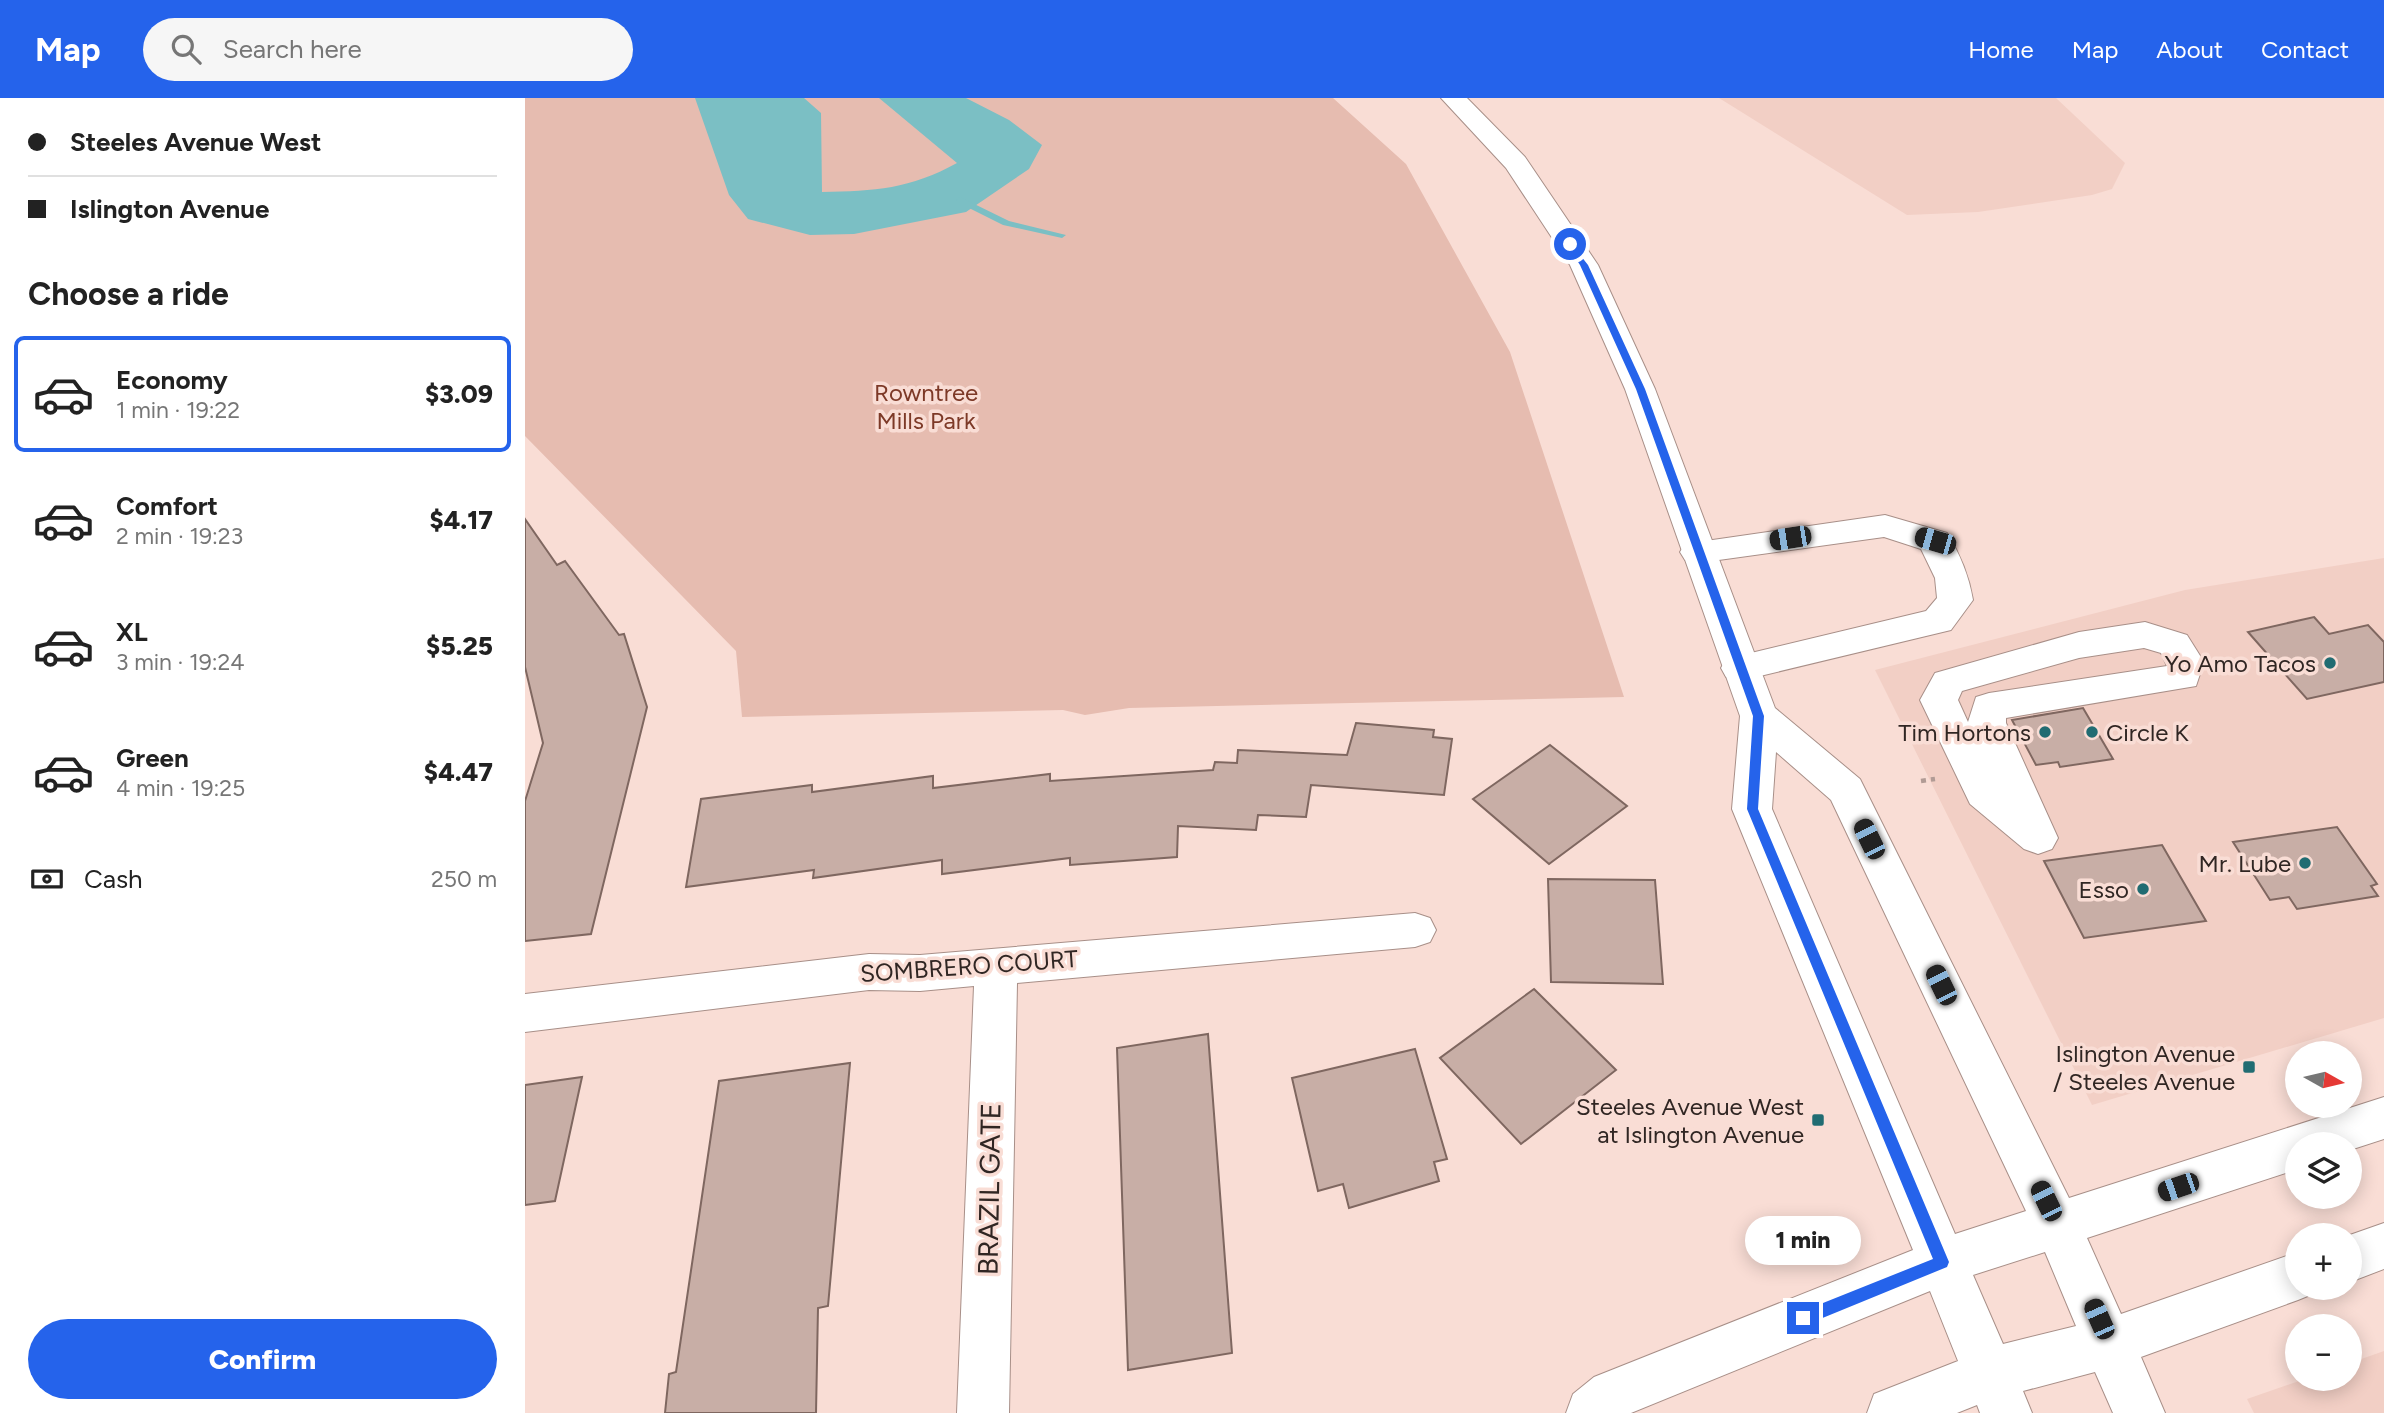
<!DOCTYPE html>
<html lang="en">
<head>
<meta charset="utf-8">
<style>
  body { margin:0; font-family:Figtree,sans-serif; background:#f6f6f6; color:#222; height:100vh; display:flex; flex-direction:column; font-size:26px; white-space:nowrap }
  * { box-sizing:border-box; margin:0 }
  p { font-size:23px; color:#767676 }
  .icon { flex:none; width:38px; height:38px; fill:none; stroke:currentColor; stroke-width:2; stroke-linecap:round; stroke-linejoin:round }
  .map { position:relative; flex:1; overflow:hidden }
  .side { display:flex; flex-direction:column; background:#fff; width:525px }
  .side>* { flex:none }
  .top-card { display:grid; align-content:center; height:154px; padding:0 28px; background:#fff }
  .needle { width:46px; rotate:98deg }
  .controls { position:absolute; left:1760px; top:943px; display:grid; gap:14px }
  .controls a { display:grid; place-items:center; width:77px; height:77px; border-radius:50%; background:#fff; box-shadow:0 4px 18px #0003; font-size:35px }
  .end { position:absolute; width:32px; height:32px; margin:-16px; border:9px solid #2563eb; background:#fff; box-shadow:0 0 0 4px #fff }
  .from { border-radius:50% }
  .bubble { position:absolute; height:49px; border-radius:24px; background:#fff; box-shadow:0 4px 18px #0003; font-size:23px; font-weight:800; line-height:49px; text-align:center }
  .car { position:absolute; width:21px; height:42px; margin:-21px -10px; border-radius:9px; box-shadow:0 0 5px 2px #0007; background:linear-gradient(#222 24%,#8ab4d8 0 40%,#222 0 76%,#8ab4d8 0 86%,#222 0) }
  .top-card b { display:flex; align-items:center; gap:24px; height:66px; font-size:26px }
  .top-card b+b { border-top:2px solid #e0e0e0 }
  .top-card i { width:18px; height:18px; background:#222 }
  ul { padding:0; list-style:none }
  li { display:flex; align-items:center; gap:21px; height:116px; margin:0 14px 10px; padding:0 14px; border:4px solid transparent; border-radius:10px }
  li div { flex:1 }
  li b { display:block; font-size:26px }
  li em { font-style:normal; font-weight:800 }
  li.current { border-color:#2563eb }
  li>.icon { width:63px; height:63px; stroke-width:1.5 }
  h2 { padding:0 28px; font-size:32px; line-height:84px }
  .pay { display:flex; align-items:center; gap:18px; height:77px; padding:0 28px; font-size:26px }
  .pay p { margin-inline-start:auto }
  .button { display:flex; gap:14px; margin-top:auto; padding:14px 28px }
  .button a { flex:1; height:80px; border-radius:42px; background:#2563eb; color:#fff; font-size:28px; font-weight:800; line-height:80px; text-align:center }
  header { display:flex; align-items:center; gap:42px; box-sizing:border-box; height:98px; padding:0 35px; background:#2563eb; color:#fff }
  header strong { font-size:33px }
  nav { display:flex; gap:38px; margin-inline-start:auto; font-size:24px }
  .search { width:490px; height:63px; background:#f6f6f6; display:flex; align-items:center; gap:18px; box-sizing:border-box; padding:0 24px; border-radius:38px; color:#767676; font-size:26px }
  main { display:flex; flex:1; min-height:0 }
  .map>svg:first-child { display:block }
</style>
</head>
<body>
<header>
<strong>Map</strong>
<div class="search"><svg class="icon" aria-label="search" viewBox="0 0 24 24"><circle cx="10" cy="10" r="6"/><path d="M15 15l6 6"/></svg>Search here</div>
<nav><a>Home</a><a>Map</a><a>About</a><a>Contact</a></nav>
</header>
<main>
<section class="side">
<div class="top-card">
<b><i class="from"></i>Steeles Avenue West</b>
<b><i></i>Islington Avenue</b>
</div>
<h2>Choose a ride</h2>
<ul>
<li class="current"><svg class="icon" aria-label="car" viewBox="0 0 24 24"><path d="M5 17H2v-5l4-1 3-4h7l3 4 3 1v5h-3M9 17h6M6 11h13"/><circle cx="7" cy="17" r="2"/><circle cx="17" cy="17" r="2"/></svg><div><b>Economy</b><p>1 min · 19:22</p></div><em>$3.09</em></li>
<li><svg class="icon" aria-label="car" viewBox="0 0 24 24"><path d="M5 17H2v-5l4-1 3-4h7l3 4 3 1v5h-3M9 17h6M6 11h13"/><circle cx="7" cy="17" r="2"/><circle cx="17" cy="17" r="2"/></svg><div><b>Comfort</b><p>2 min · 19:23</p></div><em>$4.17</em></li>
<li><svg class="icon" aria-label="car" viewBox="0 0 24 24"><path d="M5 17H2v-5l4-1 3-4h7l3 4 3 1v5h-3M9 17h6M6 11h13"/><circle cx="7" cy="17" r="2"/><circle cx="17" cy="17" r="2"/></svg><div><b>XL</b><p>3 min · 19:24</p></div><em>$5.25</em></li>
<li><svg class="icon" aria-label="car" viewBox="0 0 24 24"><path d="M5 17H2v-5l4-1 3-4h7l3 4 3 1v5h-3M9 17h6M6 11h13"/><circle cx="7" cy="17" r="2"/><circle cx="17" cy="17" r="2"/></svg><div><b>Green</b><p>4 min · 19:25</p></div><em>$4.47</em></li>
</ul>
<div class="pay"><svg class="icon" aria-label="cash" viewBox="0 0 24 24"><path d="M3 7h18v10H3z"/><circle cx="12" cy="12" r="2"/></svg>Cash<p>250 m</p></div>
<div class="button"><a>Confirm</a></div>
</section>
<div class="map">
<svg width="1859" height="1315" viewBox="0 0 1859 1315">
  <rect width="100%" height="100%" fill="#f9ddd5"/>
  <g fill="#f2cfc5">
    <path d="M 1194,0 L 1531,0 L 1600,65 L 1587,91 L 1567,97 L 1453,114 L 1382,117 Z"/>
    <path d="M 1859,460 L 1859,920 L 1567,1007 L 1350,572 L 1660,492 Z"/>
    <path d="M 1859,1253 L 1859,1315 L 1729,1315 L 1722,1301 L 1780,1281 L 1825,1281 L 1825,1265 Z"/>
  </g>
  <path fill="#e6bcb0" d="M 0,0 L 808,0 L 881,66 L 985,254 L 1099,599 L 604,610 L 560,617 L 538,612 L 217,619 L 211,553 L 0,338 Z"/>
  <path fill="#7bbfc4" d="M 170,0 L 279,0 L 296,15 L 297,94 C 350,93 385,91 432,65 L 354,0 L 441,0 L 484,22 L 517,47 L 504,71 L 441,114 L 329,136 L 285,137 L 223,121 L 204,97 Z"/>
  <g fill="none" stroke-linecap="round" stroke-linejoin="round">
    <path fill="#7bbfc4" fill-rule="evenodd" d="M 435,99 L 484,123 L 541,137 L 537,140 L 478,127 L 432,104 L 431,102 Z"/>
  </g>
  <g fill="#c8aea6" stroke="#7f6760" stroke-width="2">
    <path d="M 0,421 L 32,467 L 40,463 L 94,537 L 99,536 L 122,609 L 66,836 L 0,843 L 0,703 L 18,645 L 0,569 Z"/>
    <path d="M 1789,519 L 1804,536 L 1843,527 L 1859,544 L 1859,584 L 1782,601 L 1723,534 Z"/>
    <path d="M 1558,610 L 1588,661 L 1535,669 L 1533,664 L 1511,667 L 1487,622 Z"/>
    <path d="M 831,625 L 909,632 L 908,639 L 927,641 L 919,697 L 786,687 L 781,719 L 733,717 L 731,732 L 653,728 L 652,759 L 545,767 L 545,760 L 417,776 L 417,762 L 288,780 L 289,772 L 161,789 L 176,701 L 287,687 L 287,694 L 408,678 L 408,690 L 525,676 L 525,683 L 688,672 L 690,664 L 712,665 L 713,652 L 822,657 Z"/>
    <path d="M 1025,647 L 1102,708 L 1024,766 L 948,701 Z"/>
    <path d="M 1812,729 L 1852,786 L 1846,788 L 1853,798 L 1772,811 L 1764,799 L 1745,802 L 1708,744 Z"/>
    <path d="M 1637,747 L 1681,823 L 1559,840 L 1519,763 Z"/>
    <path d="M 1023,781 L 1130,782 L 1138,886 L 1026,884 Z"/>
    <path d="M 1009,891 L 1091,972 L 996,1046 L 915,960 Z"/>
    <path d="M 683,936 L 707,1255 L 603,1272 L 592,950 Z"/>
    <path d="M 890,951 L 922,1061 L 909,1064 L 914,1083 L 824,1110 L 818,1086 L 793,1093 L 767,980 Z"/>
    <path d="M 325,965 L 303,1208 L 293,1210 L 291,1315 L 140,1315 L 144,1276 L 151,1274 L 194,983 Z"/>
    <path d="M 57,979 L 30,1103 L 0,1107 L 0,987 Z"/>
  </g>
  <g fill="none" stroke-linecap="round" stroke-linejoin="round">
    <g stroke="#a88f88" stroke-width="2">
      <g id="minor">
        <path d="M 1360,417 L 1422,435 C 1435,456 1444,478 1448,502 L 1426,532 L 1214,583 L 1201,579 L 1196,570 L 1201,561 L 1401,513 L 1412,500 L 1410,480 L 1396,451 L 1359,439 L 1172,465 L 1160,462 L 1155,454 L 1160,446 Z"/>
        <path d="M 1620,524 L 1662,537 L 1679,564 L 1671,588 L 1481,620 L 1481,625 L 1533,740 L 1527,751 L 1513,756 L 1499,751 L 1445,706 L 1395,602 L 1410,575 L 1554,534 ZM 1619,550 L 1636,555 L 1642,568 L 1464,595 L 1451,599 L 1443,624 L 1433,602 L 1437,593 L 1554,560 Z"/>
        <path d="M 890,815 L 905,820 L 911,832 L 905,844 L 890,849 L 492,885 L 484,1315 L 432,1315 L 449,888 L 395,893 L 344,892 L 0,934 L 0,896 L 344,856 L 395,857 Z"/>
      </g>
    </g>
    <g stroke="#a88f88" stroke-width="2">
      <g id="major">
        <path d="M 916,0 L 942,0 L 1000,59 L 1073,167 L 1130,291 L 1250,610 L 1335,681 L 1544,1100 L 1859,999 L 1859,1041 L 1825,1052 L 1825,1046 L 1773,1046 L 1773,1071 L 1562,1140 L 1596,1216 L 1773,1154 L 1773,1190 L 1793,1190 L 1790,1195 L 1773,1202 L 1616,1259 L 1640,1315 L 1588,1315 L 1570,1274 L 1498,1293 L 1507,1315 L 1455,1315 L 1452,1307 L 1432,1315 L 1342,1315 L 1349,1296 L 1433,1263 L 1405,1193 L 1106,1315 L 1041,1315 L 1048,1296 L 1069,1279 L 1388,1152 L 1207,711 L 1215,618 L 1100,291 L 1045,167 L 981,70 ZM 1251,654 L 1306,702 L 1501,1113 L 1430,1136 L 1247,711 ZM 1520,1154 L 1551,1228 L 1478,1246 L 1448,1177 Z"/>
        <path d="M 1859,1125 L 1859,1171 L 1825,1184 L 1825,1138 L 1822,1138 Z"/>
      </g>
    </g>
    <path stroke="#b19b95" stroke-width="4.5" stroke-dasharray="5 5" stroke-linecap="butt" d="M 1396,683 L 1410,681"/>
    <use href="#minor" fill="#fff" fill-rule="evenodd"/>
    <use href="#major" fill="#fff" fill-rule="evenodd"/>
  </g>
  <path fill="#2563eb" d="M 1045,144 L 1063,167 L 1120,291 L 1239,618 L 1233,711 L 1424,1164 L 1422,1169 L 1278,1228 L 1270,1220 L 1273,1215 L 1408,1161 L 1222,711 L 1228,618 L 1111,291 L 1055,167 L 1041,146 Z"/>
  <g fill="#216c72" stroke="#f9ddd5" stroke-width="2.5">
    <circle cx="1805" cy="565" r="7"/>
    <circle cx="1520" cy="634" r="7"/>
    <circle cx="1567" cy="634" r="7"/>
    <circle cx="1780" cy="765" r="7"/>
    <circle cx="1618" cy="791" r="7"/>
    <rect x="1717" y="962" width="14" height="14" rx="3.5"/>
    <rect x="1286" y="1015" width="14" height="14" rx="3.5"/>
  </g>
  <g text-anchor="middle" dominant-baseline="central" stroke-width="7" stroke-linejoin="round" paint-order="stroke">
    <g font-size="24" fill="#7d3927" stroke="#f9ddd5">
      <text x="401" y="294">Rowntree<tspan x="401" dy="28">Mills Park</tspan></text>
    </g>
    <g font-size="24" fill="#302623" stroke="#f9ddd5" text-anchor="end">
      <text x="1791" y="565">Yo Amo Tacos</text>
      <text x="1506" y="634">Tim Hortons</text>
      <text x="1581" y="634" text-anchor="start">Circle K</text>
      <text x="1766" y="765">Mr. Lube</text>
      <text x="1604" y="791">Esso</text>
      <text x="1710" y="955">Islington Avenue<tspan x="1710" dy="28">/ Steeles Avenue</tspan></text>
      <text x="1279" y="1008">Steeles Avenue West<tspan x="1279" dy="28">at Islington Avenue</tspan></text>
    </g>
    <g font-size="24" fill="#302623" stroke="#f9ddd5">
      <text transform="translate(444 868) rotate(-4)">SOMBRERO COURT</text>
    </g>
    <g font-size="28" fill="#302623" stroke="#f9ddd5">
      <text transform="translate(464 1091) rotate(-89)">BRAZIL GATE</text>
    </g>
  </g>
</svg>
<div class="controls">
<a><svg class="needle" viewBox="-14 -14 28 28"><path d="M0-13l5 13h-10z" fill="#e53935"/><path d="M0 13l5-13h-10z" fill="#767676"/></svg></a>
<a><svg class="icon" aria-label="layers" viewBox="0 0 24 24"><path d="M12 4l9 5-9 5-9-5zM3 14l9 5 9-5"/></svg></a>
<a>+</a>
<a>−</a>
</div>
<i class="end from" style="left:1045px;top:146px"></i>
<i class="end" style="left:1278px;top:1220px"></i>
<div class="bubble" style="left:1220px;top:1118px;width:116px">1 min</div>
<i class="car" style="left:1265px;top:440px;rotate:261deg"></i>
<i class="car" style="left:1410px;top:443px;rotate:286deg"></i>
<i class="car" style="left:1344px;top:741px;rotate:334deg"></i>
<i class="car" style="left:1416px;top:887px;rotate:334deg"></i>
<i class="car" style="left:1653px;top:1089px;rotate:251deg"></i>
<i class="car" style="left:1521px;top:1103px;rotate:334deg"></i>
<i class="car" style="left:1574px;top:1221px;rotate:336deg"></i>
</div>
</main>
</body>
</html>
